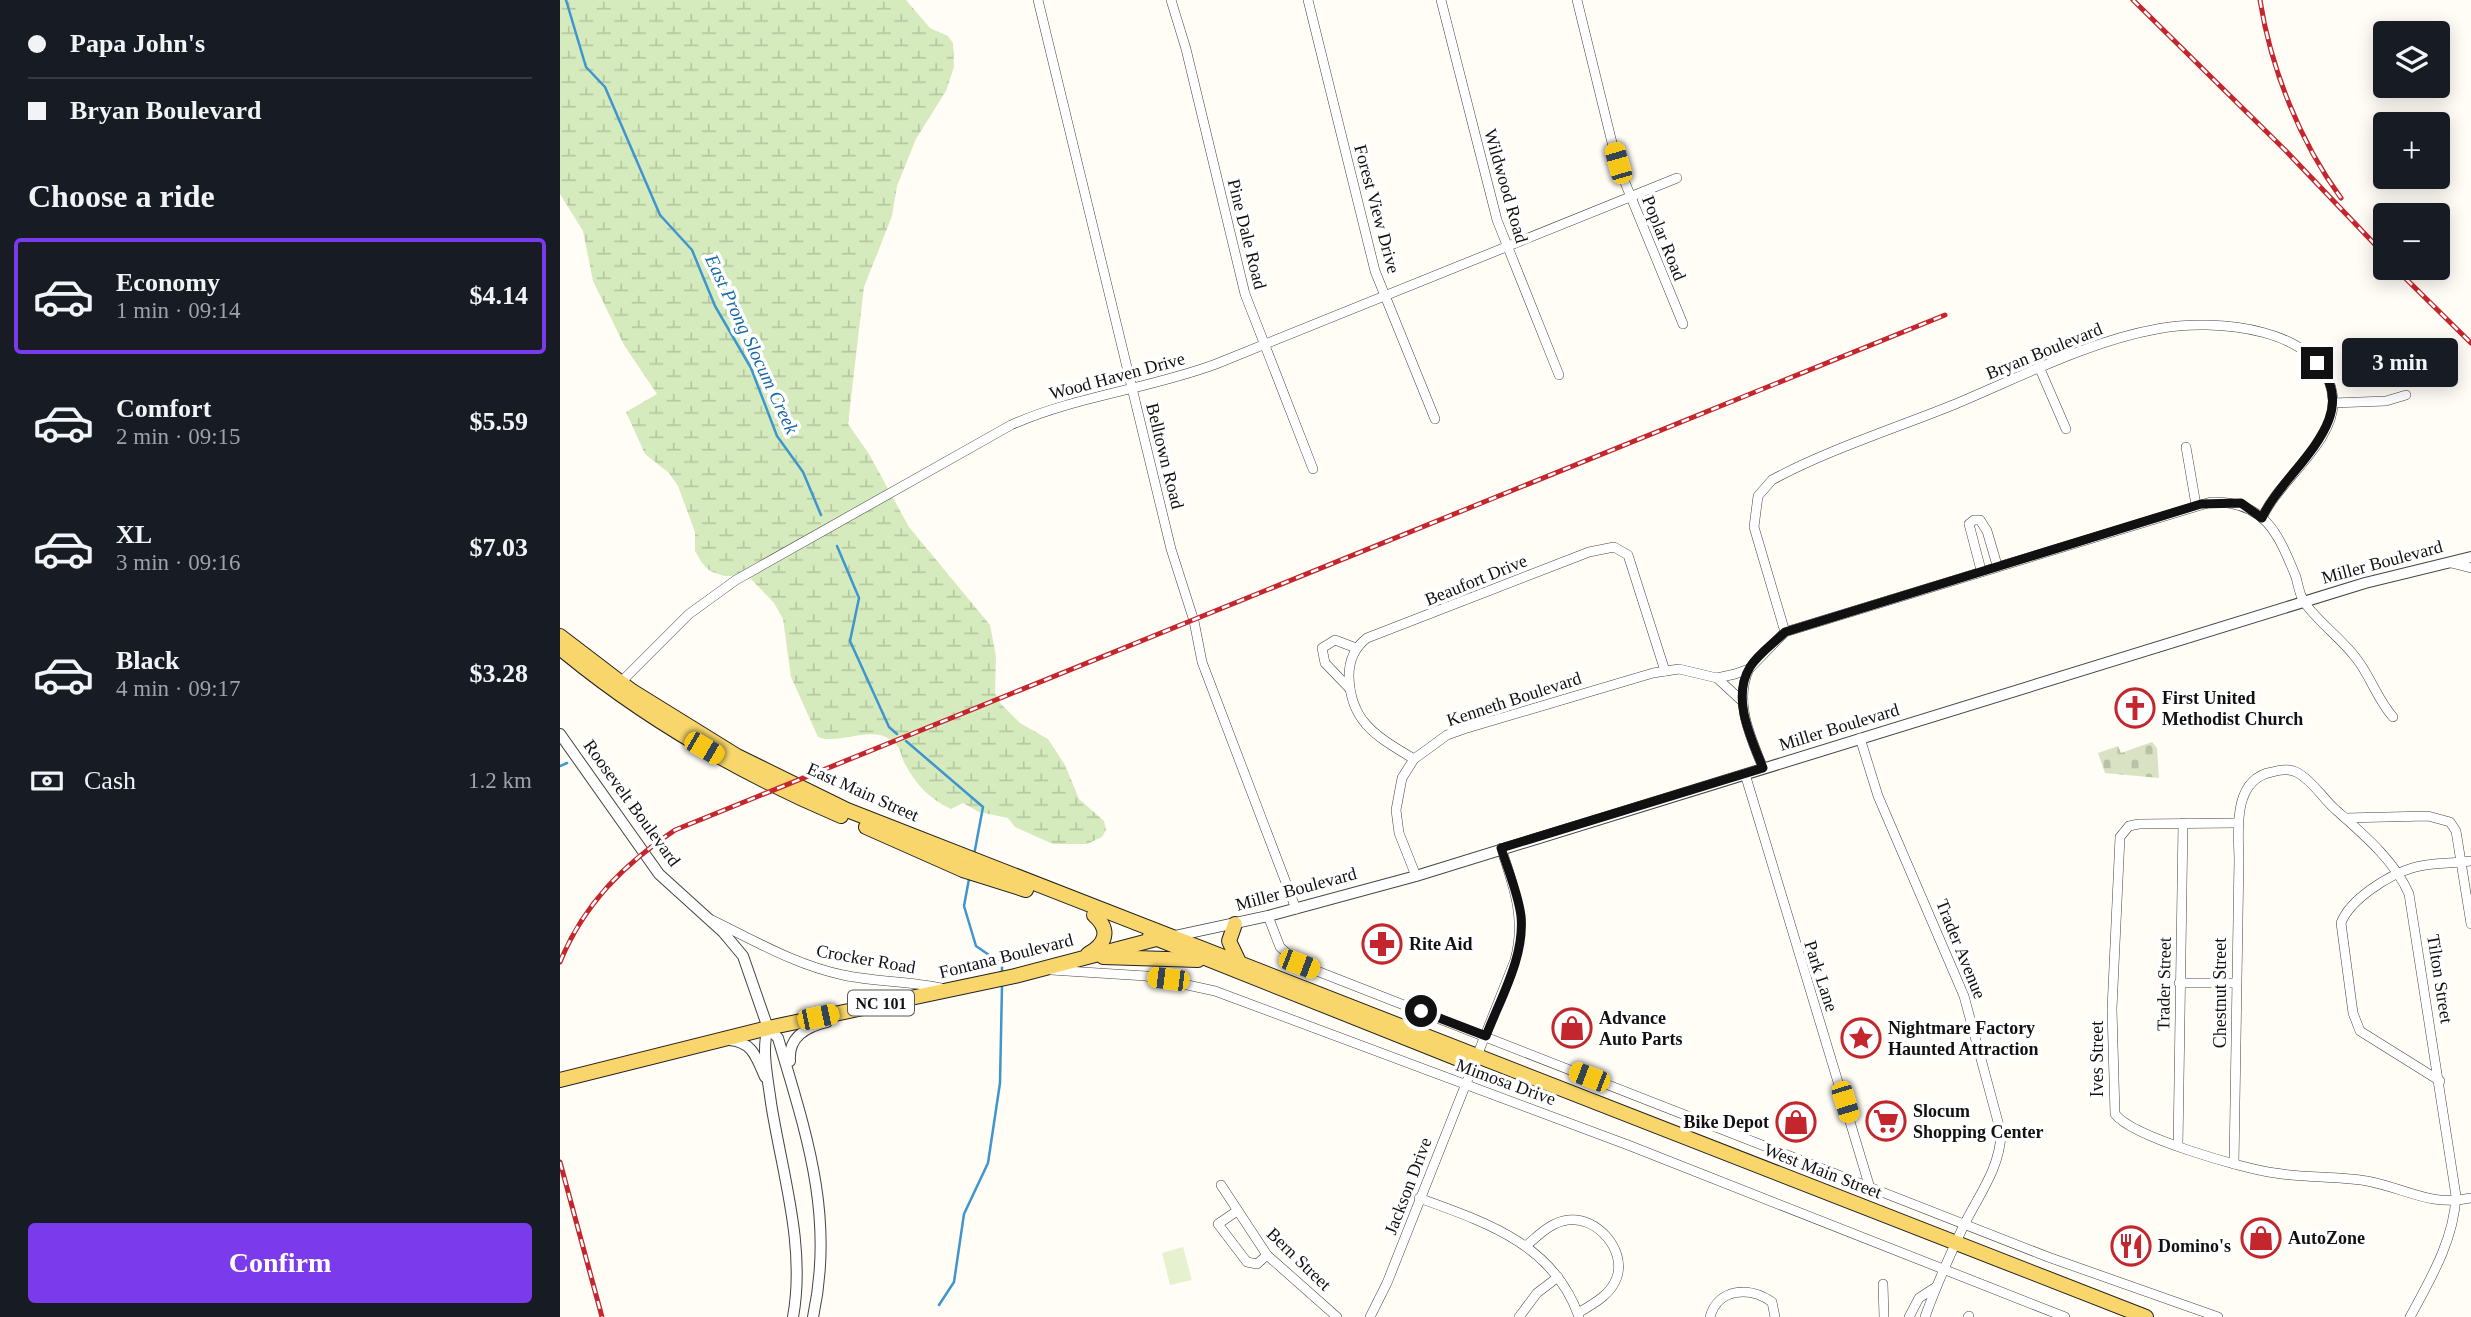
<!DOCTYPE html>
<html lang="en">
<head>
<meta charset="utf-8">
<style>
  body { margin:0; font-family:Georgia,serif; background:#242831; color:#f1f3f6; height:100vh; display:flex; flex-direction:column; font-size:26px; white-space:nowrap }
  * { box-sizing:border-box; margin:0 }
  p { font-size:23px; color:#9ea1a6 }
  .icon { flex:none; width:38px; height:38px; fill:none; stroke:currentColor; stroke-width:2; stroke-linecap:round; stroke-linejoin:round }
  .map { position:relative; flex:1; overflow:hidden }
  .sheet { display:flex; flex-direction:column; background:#171b24; width:560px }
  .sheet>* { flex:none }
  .top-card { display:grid; align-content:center; height:154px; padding:0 28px; background:#171b24 }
  .tools { position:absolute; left:1813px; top:21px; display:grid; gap:14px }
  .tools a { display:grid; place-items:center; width:77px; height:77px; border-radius:7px; background:#171b24; box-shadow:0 4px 18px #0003; font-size:35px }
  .end { position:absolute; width:32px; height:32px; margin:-16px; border:9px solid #111; background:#fff; box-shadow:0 0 0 4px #fff }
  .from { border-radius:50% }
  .bubble { position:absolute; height:49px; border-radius:7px; background:#171b24; box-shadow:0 4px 18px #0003; font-size:23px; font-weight:700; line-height:49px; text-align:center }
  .car { position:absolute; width:21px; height:42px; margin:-21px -10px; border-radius:9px; box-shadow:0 0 5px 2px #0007; background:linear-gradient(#f5c518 24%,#345 0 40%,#f5c518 0 76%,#345 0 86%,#f5c518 0) }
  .top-card b { display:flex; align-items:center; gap:24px; height:66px; font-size:26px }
  .top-card b+b { border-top:2px solid #363941 }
  .top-card i { width:18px; height:18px; background:#f1f3f6 }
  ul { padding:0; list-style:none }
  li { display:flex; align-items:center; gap:21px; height:116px; margin:0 14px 10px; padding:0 14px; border:4px solid transparent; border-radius:7px }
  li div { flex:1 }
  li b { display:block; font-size:26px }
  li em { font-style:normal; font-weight:700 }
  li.on { border-color:#7c3aed }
  li>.icon { width:63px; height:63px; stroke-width:1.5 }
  h2 { padding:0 28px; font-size:32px; line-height:84px }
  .pay { display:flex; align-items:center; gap:18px; height:77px; padding:0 28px; font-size:26px }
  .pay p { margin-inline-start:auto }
  .action { display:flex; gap:14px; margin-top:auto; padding:14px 28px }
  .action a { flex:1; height:80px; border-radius:7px; background:#7c3aed; color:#fff; font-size:28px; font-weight:700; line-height:80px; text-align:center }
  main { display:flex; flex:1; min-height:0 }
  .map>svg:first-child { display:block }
</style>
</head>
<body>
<main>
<section class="sheet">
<div class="top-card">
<b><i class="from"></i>Papa John's</b>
<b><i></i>Bryan Boulevard</b>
</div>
<h2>Choose a ride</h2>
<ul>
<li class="on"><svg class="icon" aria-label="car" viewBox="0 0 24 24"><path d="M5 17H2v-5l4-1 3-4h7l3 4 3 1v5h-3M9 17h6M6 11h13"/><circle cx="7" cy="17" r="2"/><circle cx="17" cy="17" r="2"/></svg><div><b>Economy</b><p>1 min · 09:14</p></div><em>$4.14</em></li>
<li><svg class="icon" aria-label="car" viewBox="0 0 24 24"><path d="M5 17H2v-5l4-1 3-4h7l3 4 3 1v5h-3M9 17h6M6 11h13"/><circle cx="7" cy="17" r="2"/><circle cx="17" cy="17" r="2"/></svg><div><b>Comfort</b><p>2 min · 09:15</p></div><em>$5.59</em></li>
<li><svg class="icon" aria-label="car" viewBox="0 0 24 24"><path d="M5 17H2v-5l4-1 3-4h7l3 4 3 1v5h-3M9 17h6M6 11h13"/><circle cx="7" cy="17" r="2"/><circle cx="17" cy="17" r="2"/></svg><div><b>XL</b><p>3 min · 09:16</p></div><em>$7.03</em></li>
<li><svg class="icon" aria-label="car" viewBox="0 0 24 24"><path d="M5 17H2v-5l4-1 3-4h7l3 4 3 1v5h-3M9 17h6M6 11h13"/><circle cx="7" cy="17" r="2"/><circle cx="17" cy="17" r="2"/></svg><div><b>Black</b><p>4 min · 09:17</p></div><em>$3.28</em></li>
</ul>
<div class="pay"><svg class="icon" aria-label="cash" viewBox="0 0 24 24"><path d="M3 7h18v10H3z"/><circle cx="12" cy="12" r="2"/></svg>Cash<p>1.2 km</p></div>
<div class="action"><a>Confirm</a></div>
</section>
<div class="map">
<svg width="1911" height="1317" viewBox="0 0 1911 1317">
  <defs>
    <pattern id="wetland-marsh" width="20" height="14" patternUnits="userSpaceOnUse" patternTransform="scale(1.75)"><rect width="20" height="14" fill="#d5ebbd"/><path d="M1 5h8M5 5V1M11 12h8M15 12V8" fill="none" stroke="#b6c8a1"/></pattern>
    <pattern id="cemetery-stones" width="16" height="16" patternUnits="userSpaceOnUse" patternTransform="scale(1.75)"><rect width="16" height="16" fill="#d9e3c4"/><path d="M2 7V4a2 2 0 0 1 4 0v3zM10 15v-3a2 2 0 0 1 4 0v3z" fill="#b9c2a7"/></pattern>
  </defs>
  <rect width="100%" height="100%" fill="#fffdf5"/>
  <path fill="url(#wetland-marsh)" d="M 0,0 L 346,0 L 370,28 L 388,36 L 393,43 L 394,67 L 386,91 L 356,139 L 337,186 L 332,216 L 304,287 L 288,424 L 309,454 L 349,527 L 430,625 L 436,656 L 435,693 L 440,703 L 460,723 L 488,739 L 505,765 L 519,799 L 544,821 L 546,830 L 542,837 L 527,844 L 493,844 L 455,827 L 448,818 L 419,812 L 403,803 L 391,809 C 370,799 356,785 345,764 C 340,754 341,745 328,738 C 307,727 279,745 258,737 L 231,677 L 223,619 L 214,603 L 188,576 L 164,576 L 150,571 L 142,563 L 135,551 L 135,532 L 118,486 L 109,473 L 85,454 L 66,412 L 97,394 L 64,345 L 33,281 L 23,231 L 0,194 Z"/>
  <path fill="url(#cemetery-stones)" d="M 1592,742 L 1597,748 L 1599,778 L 1545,773 L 1538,753 L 1558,746 L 1561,753 Z"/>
  <path fill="#e6f2cf" d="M 623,1247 L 632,1280 L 610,1285 L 602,1253 Z"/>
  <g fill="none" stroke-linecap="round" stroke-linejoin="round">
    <g stroke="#3f96cf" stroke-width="2.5">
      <path d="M 6,0 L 26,67 L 45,87 L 100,215 L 132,250 L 155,306 L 191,368 L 217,436 L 243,472 L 261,515"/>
      <path d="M 277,546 L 299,598 L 290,641 L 329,727 L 337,734"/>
      <path d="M 346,741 L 423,807 L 414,855"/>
      <path d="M 0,766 L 7,763"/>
      <path d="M 409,879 L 404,906 L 416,946 L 442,964 L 442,972"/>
      <path d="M 379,1305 L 394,1282 L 404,1214 L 428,1163 L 440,1083 L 442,986"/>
    </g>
    <g stroke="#444" stroke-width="10">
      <g id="minor">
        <path d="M 478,0 L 611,549 L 634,621 L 642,662 L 736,909"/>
        <path d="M 611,0 L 626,49 L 685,294 L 753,469"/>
        <path d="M 748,0 L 815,271 L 875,419"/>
        <path d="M 881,0 L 937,220 L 999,375"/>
        <path d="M 1017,0 L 1057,163 L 1123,324"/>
        <path d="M 1480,369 L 1506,429"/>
        <path d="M 1773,403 L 1826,401 L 1846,395"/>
        <path d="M 1626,447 L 1636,505"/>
        <path d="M 1891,563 L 1911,568"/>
        <path d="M 1421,570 L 1409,524 L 1414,520 L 1420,520 L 1427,531 L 1437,565"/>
        <path d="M 1225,632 L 1194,527 L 1198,496 L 1212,480 C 1265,451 1336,428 1393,405 C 1458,378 1529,341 1597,329 C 1652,318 1769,326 1773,401 C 1775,442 1718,481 1702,518"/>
        <path d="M 1189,669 C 1174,702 1190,736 1203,768"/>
        <path d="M 1157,678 L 1183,702"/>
        <path d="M 59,684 L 129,614 L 176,580 L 451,425 C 516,396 589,389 656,364 L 1117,178"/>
        <path d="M 790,689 L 765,663 L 762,648 L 775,640 L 796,648"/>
        <path d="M 1300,738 L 1318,796 L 1404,996 L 1441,1133 C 1440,1169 1418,1196 1403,1227 C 1389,1257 1376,1286 1365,1317"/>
        <path d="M 854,759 C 818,737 790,723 789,676 C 789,660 794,648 807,638 L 1029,552 L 1054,547 L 1068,555 L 1105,671"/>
        <path d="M 1185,774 L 1310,1188"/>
        <path d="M 1785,818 L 1868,816 L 1890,822 L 1896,831 L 1911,924"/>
        <path d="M 1676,823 L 1579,824 L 1569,826 L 1560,837 L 1552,1009 L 1555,1114 C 1572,1137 1684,1169 1715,1173 C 1745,1178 1777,1176 1807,1181 C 1845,1188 1870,1207 1911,1198"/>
        <path d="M 856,876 L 839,833 L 836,810 L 842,778 L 854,759 L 887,735 L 904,729 L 1093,673 L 1119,669 L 1157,678 L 1175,674 L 1189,669 L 1225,632 L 1651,502 C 1705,501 1718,533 1736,577 C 1738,585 1740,596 1744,602 C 1758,622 1781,638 1796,658 C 1811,677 1817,699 1833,717"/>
        <path d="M 708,916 L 720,947 L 739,964 L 1488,1257 L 1658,1317"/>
        <path d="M 152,920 C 195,941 236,965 283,975 C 315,982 349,981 381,988"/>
        <path d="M 491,970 L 586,976 L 655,991 L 1068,1145 L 1505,1317"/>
        <path d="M 1619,983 L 1676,983"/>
        <path d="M 1880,1081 L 1800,1031 L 1793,1013 L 1781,923 C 1790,899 1829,875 1852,868 C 1870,862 1892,864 1911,861"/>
        <path d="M 1618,1146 L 1623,823"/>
        <path d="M 1674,1164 L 1679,858 C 1678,829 1673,779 1712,772 C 1721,770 1729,768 1738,773 C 1753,781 1763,799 1776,810 C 1803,834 1835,861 1849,894 L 1896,1196 C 1894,1240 1870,1280 1850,1317"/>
        <path d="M 661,1185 L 707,1255 L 777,1317"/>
        <path d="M 859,1198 C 925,1222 994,1244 1019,1317"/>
        <path d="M 677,1211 L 658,1224 L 687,1262 L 697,1264 L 707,1255"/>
        <path d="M 967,1245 C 979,1235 991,1222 1008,1220 C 1036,1216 1066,1249 1057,1277 C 1051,1295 1033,1304 1018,1313"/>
        <path d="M 1323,1284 L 1324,1317"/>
        <path d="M 810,1317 L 827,1283 L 955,960 C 966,919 954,887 941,848"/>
        <path d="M 959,1317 L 977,1293 L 998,1277"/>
        <path d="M 1150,1317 C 1158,1288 1190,1286 1212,1302 L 1215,1317"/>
        <path d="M 1349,1317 L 1359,1298 L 1376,1287"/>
        <path d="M 1408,1317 L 1409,1316"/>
      </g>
    </g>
    <g stroke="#444" stroke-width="12">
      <g id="tertiary">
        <path d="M 0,734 L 99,874 L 163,932 L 183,956 L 208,1028 L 218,1038 C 246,1133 275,1216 253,1317"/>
        <path d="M 615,936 L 708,916 L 856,876 L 1805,583 L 1911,557"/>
        <path d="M 208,1028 C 201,1050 208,1079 211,1103 C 222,1173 246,1246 233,1317"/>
        <path d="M 169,1040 C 193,1042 196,1057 205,1077"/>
        <path d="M 230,1061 C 228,1037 246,1027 267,1022"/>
      </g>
    </g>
    <g stroke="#222" stroke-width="16">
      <g id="primary">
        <path d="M 0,636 L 72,691 L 177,756 L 287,810 L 1586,1317"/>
        <path d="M 0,648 C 84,718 180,773 281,816"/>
        <path d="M 306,827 L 403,870 L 466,890"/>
        <path d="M 675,924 L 669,941 L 678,960"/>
        <path d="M 590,936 L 906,1062"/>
        <path d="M 528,954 C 546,944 551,930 534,915"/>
        <path d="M 543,957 L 638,960"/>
        <path d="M 0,1080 L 208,1028 L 455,976 L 600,938"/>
      </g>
    </g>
    <use href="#minor" stroke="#fff" stroke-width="9"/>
    <use href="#tertiary" stroke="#fff" stroke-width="10"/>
    <use href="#primary" stroke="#f9d66b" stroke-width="14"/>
    <g stroke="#c4262e" stroke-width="5">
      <g id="rail">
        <path d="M 1573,0 L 1726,151 L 1825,255"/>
        <path d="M 1700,0 C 1711,69 1740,142 1781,198"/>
        <path d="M 1835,268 L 1911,343"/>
        <path d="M 0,962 C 24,904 63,865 115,830 L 1385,315"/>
        <path d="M 0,1162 L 42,1317"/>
      </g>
    </g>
    <use href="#rail" stroke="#fff" stroke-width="2.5" stroke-dasharray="8" stroke-linecap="butt"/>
  </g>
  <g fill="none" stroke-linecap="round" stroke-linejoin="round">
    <path stroke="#111" stroke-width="9" d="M 861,1011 L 926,1036 C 940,999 965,957 961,916 C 958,893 948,870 941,848 L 1203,768 C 1191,738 1171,698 1190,667 C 1198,654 1214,643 1225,632 L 1641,504 L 1681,503 L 1702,518 C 1723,470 1807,419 1757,363"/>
  </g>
  <defs>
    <g id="church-ring" transform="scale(2.0125)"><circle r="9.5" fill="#fff" stroke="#c4262e" stroke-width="1.5"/><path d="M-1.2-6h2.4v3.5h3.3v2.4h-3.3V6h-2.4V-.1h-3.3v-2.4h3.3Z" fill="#c4262e"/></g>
    <g id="pharmacy-ring" transform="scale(2.0125)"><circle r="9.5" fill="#fff" stroke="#c4262e" stroke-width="1.5"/><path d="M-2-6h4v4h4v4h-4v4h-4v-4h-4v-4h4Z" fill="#c4262e"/></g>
    <g id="shop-ring" transform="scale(2.0125)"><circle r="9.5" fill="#fff" stroke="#c4262e" stroke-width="1.5"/><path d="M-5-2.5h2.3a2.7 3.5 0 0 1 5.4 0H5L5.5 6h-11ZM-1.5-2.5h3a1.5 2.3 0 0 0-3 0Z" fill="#c4262e"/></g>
    <g id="sight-ring" transform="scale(2.0125)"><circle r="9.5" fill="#fff" stroke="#c4262e" stroke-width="1.5"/><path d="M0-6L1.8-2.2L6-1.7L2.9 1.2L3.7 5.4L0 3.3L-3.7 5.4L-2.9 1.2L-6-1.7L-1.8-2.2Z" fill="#c4262e"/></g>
    <g id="supermarket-ring" transform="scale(2.0125)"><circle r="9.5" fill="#fff" stroke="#c4262e" stroke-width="1.5"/><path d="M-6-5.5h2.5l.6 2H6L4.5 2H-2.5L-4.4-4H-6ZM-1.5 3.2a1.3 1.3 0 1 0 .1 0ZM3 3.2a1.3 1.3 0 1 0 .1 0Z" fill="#c4262e"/></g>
    <g id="restaurant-ring" transform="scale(2.0125)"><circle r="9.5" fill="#fff" stroke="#c4262e" stroke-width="1.5"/><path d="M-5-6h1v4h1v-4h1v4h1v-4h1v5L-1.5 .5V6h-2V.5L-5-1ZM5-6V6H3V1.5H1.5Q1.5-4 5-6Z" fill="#c4262e"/></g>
  </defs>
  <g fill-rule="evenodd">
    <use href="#church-ring" x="1575" y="708"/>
    <use href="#pharmacy-ring" x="822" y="944"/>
    <use href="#shop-ring" x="1012" y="1028"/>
    <use href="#sight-ring" x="1301" y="1038"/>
    <use href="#supermarket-ring" x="1326" y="1121"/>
    <use href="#shop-ring" x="1236" y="1122"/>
    <use href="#shop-ring" x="1701" y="1238"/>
    <use href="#restaurant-ring" x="1571" y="1246"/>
  </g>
  <g text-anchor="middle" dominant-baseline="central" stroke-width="7" stroke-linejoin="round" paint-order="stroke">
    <rect fill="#fff" stroke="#585858" stroke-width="2" x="288" y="990.5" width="66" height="25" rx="5"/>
    <g font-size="16" font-weight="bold" fill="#111">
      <text x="321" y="1003">NC 101</text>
    </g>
    <g font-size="18" fill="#111" stroke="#fff">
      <text transform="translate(946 186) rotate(74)">Wildwood Road</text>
      <text transform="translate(817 209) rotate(75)">Forest View Drive</text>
      <text transform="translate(687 234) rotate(76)">Pine Dale Road</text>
      <text transform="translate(1104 238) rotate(68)">Poplar Road</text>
      <text transform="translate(1484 351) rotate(-22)">Bryan Boulevard</text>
      <text transform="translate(557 376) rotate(-15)">Wood Haven Drive</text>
      <text transform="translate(605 456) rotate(76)">Belltown Road</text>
      <text transform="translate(1822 562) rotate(-15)">Miller Boulevard</text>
      <text transform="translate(916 580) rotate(-22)">Beaufort Drive</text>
      <text transform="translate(954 699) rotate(-18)">Kenneth Boulevard</text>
      <text transform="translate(1279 727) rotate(-17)">Miller Boulevard</text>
      <text transform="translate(303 792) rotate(24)">East Main Street</text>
      <text transform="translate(72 803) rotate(54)">Roosevelt Boulevard</text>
      <text transform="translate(736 889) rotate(-15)">Miller Boulevard</text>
      <text transform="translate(1401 949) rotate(68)">Trader Avenue</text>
      <text transform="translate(446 956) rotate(-14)">Fontana Boulevard</text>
      <text transform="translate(306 959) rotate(10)">Crocker Road</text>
      <text transform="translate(1261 976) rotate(72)">Park Lane</text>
      <text transform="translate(1880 979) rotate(81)">Tilton Street</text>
      <text transform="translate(1604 984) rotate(-89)">Trader Street</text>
      <text transform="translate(1660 993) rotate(-90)">Chestnut Street</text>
      <text transform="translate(1537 1059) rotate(-90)">Ives Street</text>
      <text transform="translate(946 1082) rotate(20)">Mimosa Drive</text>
      <text transform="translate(1263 1171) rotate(21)">West Main Street</text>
      <text transform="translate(848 1186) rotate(-69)">Jackson Drive</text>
      <text transform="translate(739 1259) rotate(44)">Bern Street</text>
    </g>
    <g font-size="18" font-weight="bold" fill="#111" stroke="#fff" text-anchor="start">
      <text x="1602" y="698">First United<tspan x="1602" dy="21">Methodist Church</tspan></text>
      <text x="849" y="944">Rite Aid</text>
      <text x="1039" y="1018">Advance<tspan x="1039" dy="21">Auto Parts</tspan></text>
      <text x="1328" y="1028">Nightmare Factory<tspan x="1328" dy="21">Haunted Attraction</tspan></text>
      <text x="1353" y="1111">Slocum<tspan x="1353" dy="21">Shopping Center</tspan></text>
      <text x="1209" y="1122" text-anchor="end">Bike Depot</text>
      <text x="1728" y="1238">AutoZone</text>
      <text x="1598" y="1246">Domino's</text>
    </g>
    <g font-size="19" font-style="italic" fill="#1768a6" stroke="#fff">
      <text transform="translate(192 344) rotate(65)">East Prong Slocum Creek</text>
    </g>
  </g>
</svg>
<div class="tools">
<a><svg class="icon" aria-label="layers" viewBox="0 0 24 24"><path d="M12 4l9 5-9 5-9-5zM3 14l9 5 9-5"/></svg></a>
<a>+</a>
<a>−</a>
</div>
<i class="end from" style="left:861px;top:1011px"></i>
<i class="end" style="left:1757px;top:363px"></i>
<div class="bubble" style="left:1782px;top:338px;width:116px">3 min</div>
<i class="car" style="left:1058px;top:163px;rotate:344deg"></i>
<i class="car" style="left:144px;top:748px;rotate:120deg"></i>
<i class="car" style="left:739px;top:964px;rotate:111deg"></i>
<i class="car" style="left:608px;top:979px;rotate:277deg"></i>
<i class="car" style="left:258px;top:1017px;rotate:78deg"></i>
<i class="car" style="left:1029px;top:1077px;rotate:291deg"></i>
<i class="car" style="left:1285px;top:1102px;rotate:163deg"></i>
</div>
</main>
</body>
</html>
